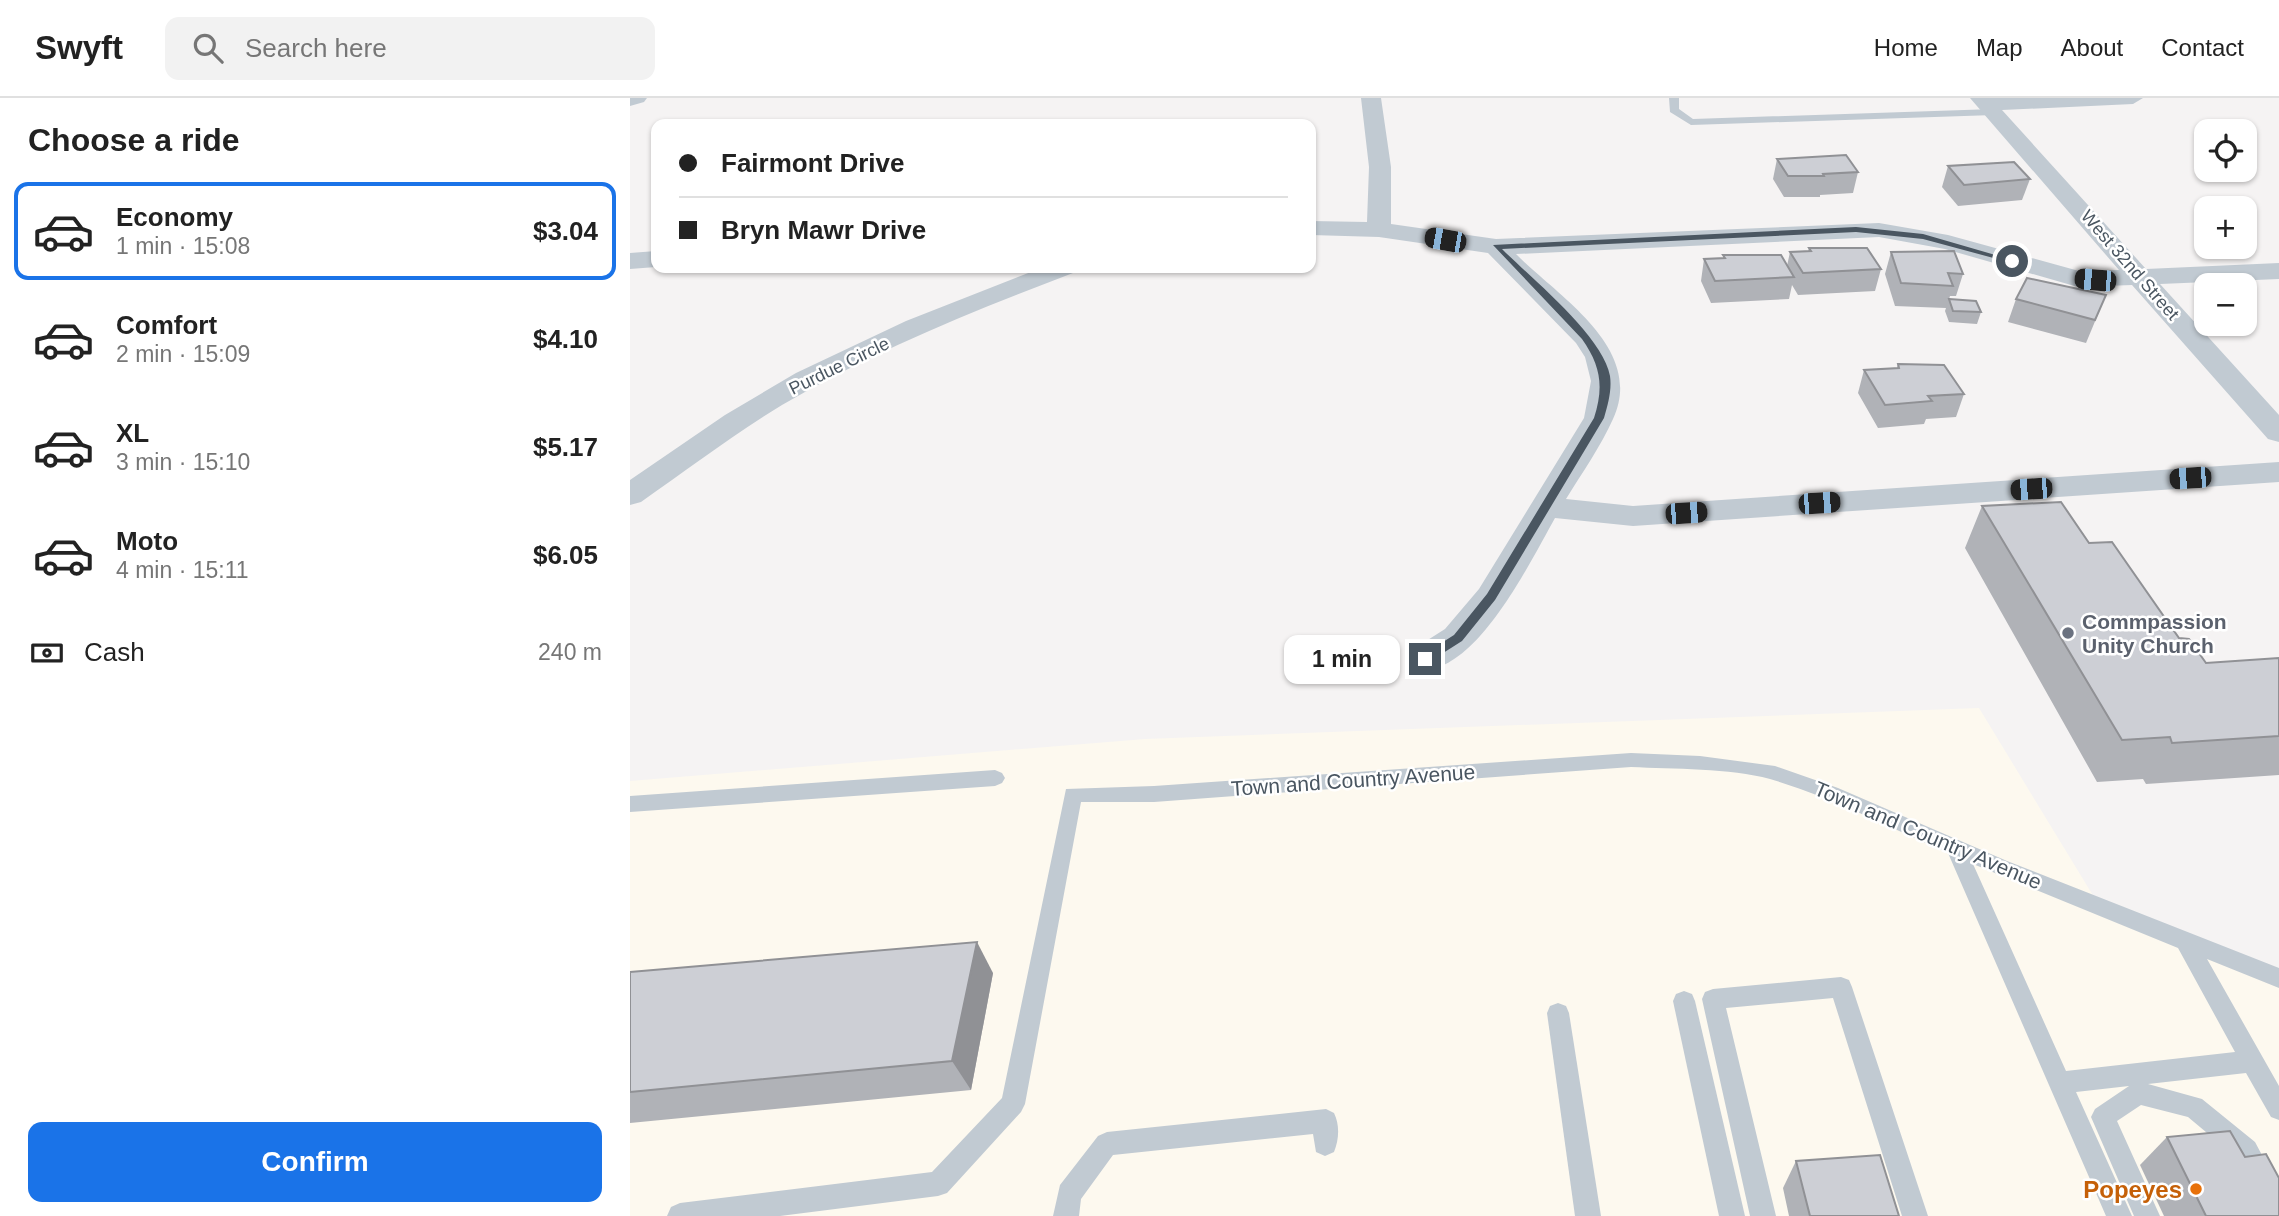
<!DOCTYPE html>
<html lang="en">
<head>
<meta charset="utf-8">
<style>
  body { margin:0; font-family:Arial,sans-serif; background:#f2f2f2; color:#222; height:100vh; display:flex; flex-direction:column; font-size:26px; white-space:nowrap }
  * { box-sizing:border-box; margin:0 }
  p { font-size:23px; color:#767676 }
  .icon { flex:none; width:38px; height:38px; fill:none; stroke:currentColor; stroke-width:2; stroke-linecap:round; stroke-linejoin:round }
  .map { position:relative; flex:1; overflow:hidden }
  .panel { display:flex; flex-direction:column; background:#fff; width:630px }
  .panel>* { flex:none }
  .banner { position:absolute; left:21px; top:21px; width:665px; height:154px; border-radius:14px; box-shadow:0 2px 5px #0004; display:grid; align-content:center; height:154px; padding:0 28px; background:#fff }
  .buttons { position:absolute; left:1564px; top:21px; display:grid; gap:14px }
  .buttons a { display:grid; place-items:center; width:63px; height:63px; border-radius:14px; background:#fff; box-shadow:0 2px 5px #0004; font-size:35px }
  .end { position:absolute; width:32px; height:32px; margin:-16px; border:9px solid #4a5661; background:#fff; box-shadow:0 0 0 4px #fff }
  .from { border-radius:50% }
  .bubble { position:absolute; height:49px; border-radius:14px; background:#fff; box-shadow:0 2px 5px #0004; font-size:23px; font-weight:700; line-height:49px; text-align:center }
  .car { position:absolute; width:21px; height:42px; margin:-21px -10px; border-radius:9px; box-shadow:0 0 5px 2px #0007; background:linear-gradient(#222 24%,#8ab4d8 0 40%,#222 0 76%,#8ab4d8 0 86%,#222 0) }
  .banner b { display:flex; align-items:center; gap:24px; height:66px; font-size:26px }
  .banner b+b { border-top:2px solid #e0e0e0 }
  .banner i { width:18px; height:18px; background:#222 }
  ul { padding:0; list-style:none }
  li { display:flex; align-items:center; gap:21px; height:98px; margin:0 14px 10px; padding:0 14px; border:4px solid transparent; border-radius:14px }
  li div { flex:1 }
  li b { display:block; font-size:26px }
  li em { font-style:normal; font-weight:700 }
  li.active { border-color:#1a73e8 }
  li>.icon { width:63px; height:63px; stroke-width:1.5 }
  h2 { padding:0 28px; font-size:32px; line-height:84px }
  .pay { display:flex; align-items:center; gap:18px; height:77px; padding:0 28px; font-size:26px }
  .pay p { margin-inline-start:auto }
  .action { display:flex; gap:14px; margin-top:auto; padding:14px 28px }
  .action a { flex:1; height:80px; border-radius:14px; background:#1a73e8; color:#fff; font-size:28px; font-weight:700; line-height:80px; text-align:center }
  header { display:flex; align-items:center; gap:42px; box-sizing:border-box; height:98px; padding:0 35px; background:#fff; border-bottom:2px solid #e0e0e0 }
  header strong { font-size:33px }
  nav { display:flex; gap:38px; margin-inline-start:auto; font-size:24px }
  .search { width:490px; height:63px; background:#f2f2f2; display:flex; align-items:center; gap:18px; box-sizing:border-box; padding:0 24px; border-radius:14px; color:#767676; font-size:26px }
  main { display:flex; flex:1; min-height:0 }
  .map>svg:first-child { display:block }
</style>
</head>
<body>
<header>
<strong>Swyft</strong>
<div class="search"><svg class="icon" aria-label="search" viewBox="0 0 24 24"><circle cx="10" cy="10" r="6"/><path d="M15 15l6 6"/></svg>Search here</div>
<nav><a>Home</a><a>Map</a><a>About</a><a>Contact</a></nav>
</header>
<main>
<section class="panel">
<h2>Choose a ride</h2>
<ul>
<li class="active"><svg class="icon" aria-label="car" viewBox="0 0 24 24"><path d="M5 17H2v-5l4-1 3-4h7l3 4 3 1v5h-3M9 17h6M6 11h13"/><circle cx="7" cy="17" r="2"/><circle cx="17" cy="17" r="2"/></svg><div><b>Economy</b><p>1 min · 15:08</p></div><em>$3.04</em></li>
<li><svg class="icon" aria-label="car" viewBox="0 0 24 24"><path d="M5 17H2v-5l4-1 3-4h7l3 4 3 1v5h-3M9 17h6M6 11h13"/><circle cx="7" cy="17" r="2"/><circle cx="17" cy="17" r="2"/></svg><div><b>Comfort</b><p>2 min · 15:09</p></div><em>$4.10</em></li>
<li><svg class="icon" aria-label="car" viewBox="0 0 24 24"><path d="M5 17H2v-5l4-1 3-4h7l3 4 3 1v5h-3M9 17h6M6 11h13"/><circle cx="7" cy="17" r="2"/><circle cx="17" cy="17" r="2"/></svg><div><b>XL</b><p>3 min · 15:10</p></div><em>$5.17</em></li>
<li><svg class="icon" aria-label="car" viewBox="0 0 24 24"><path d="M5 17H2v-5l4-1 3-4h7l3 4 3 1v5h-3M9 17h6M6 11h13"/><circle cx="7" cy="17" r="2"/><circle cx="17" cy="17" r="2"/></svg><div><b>Moto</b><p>4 min · 15:11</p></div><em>$6.05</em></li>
</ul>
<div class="pay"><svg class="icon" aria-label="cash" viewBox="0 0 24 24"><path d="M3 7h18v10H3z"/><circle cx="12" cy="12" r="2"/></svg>Cash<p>240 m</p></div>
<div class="action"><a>Confirm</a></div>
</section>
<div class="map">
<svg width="1649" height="1118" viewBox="0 0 1649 1118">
  <rect width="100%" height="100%" fill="#f5f3f3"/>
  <path fill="#fdf9ef" d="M 1349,610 L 1470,809 L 1649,878 L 1649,1118 L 0,1118 L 0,683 L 515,641 Z"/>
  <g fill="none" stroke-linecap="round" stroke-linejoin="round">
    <g fill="#c1cad2" fill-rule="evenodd">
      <path d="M 1039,0 L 1049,0 L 1049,11 L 1063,21 L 1364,11 L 1369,14 L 1364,17 L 1061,27 L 1040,14 Z"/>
      <path d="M 1001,655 L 1070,658 L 1145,668 L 1208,690 L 1377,763 L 1649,870 L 1649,890 L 1577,861 L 1649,988 L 1649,1022 L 1641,1019 L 1616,975 L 1518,986 L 1572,1001 L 1625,1044 L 1649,1089 L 1649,1118 L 1638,1118 L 1607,1060 L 1558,1019 L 1511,1007 L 1487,1023 L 1530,1118 L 1504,1118 L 1461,1019 L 1465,1011 L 1499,988 L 1446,994 L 1502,1118 L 1476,1118 L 1318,755 C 1259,729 1201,699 1140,681 C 1100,670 1043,671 1001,669 L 524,704 L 451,704 L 395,1006 L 391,1014 L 317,1095 L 308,1098 L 150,1118 L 37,1118 L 41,1109 L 50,1105 L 302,1074 L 372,1000 L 436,691 L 524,688 ZM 1343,766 L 1548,850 L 1605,954 L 1436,973 Z"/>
      <path d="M 365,672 L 372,675 L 375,680 L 372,685 L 365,688 L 0,714 L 0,698 Z"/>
      <path d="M 1211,879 L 1219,882 L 1222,889 L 1298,1118 L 1272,1118 L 1203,900 L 1096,910 L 1146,1118 L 1120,1118 L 1072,901 L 1075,894 L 1083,891 Z"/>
      <path d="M 1054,893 L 1062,896 L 1065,903 L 1115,1118 L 1089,1118 L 1043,903 L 1046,896 Z"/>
      <path d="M 928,905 L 936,908 L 939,915 L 971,1118 L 945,1118 L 917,915 L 920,908 Z"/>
      <path d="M 696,1011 L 704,1015 C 710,1027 709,1042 704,1054 L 695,1058 L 686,1054 L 683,1036 L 483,1057 L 451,1101 L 449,1118 L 423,1118 L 430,1087 L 468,1038 L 477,1034 Z"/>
    </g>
    <g fill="#c1cad2" fill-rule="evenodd">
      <path d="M 0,0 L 17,0 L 14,4 L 0,8 Z"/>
      <path d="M 731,0 L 751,0 L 761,69 L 761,126 L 866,141 L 1249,125 L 1318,137 L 1449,173 L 1489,172 L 1340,0 L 1513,0 L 1503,6 L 1372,12 L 1516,171 L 1649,165 L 1649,181 L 1530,186 L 1649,317 L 1649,344 L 1638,341 L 1502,187 L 1448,189 L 1315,151 L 1249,139 L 886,156 C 927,198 1016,250 983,321 C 971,348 952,375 936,401 L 1003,408 L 1649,364 L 1649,384 L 1003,428 L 925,420 C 901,462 841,588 782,570 L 777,561 L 782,552 L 815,531 L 849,491 L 954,320 L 961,283 L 955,259 L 946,245 L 858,155 L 749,139 L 681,137 L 681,123 L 737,124 L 739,69 Z"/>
      <path d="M 26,153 L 26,169 L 0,171 L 0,155 Z"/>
      <path d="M 411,170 L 447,170 L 443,175 C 343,213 244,253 152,307 C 103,337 58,371 11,404 L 0,407 L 0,382 L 95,317 L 166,275 L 276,223 Z"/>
    </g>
  </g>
  <g fill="#b0b2b7">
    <path d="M 1147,61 L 1228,74 L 1223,95 L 1190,97 L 1190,99 L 1154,99 L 1143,81 Z"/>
    <path d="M 1318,68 L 1400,81 L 1392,102 L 1328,108 L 1312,89 Z"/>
    <path d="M 1179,150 L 1251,171 L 1245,193 L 1168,197 L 1162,187 L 1159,201 L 1081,205 L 1071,183 L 1074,161 L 1093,160 L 1093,157 L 1157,168 L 1160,154 L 1178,153 Z"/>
    <path d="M 1261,154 L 1333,176 L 1326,198 L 1320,198 L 1319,201 L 1351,214 L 1347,226 L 1319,224 L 1315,213 L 1316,210 L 1265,208 L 1255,176 Z"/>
    <path d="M 1476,197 L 1456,245 L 1378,224 L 1386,201 Z"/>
    <path d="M 1268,266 L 1334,296 L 1326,319 L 1296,321 L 1294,326 L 1248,330 L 1228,295 L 1234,272 L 1267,270 Z"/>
    <path d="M 1352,408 L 1459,445 L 1549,540 L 1576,565 L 1649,560 L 1649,677 L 1516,686 L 1513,681 L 1467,684 L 1335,450 Z"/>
    <path d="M 0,874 L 363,875 L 341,992 L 0,1025 Z"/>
    <path d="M 1537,1039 L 1615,1059 L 1649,1118 L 1534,1118 L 1510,1067 Z"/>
    <path d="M 1166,1063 L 1269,1118 L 1159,1118 L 1153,1090 Z"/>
  </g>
  <path fill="#909195" d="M 347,844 L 363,875 L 341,992 L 322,963 Z"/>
  <g fill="#cdcfd5" stroke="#909195" stroke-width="2">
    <path d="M 1216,57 L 1228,74 L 1193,76 L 1194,78 L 1158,78 L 1147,61 Z"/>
    <path d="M 1384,64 L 1400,81 L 1334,87 L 1318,68 Z"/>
    <path d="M 1179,150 L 1237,150 L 1251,171 L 1173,175 L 1160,154 L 1181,153 Z"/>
    <path d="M 1324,153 L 1333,176 L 1318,175 L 1323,188 L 1271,185 L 1261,154 Z"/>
    <path d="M 1093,157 L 1151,157 L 1164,179 L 1085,183 L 1074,161 L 1095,160 Z"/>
    <path d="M 1397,180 L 1476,197 L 1465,222 L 1386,201 Z"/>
    <path d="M 1319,201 L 1346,203 L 1351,214 L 1323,213 Z"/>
    <path d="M 1268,266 L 1314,267 L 1334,296 L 1298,298 L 1302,303 L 1255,307 L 1234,272 L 1269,270 Z"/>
    <path d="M 1431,404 L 1459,445 L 1482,444 L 1549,540 L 1559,541 L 1576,565 L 1649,560 L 1649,638 L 1542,645 L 1540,639 L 1492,642 L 1352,408 Z"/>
    <path d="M 347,844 L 322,963 L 0,994 L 0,874 Z"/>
    <path d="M 1600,1033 L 1615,1059 L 1636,1056 L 1649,1080 L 1649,1118 L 1576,1118 L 1537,1039 Z"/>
    <path d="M 1250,1057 L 1269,1118 L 1180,1118 L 1166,1063 Z"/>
  </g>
  <path fill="#4a5661" d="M 1226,129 L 1293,136 L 1386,163 L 1382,165 L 1293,141 L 1226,134 L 872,151 C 901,180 973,238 980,278 C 982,292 978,306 974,320 L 865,502 L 832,543 L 799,564 L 791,564 L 791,558 L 824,537 L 857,496 L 964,320 C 974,289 971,268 952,241 L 863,147 Z"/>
  <circle fill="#6b7280" stroke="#fff" stroke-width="2.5" cx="1438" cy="535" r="7"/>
  <circle fill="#e8710a" stroke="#fff" stroke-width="2.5" cx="1566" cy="1091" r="7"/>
  <g text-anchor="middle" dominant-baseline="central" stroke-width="5" stroke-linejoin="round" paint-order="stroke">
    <g font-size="18" fill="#4a5661" stroke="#fff">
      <text transform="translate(1500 167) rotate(49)">West 32nd Street</text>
      <text transform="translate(209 268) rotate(-26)">Purdue Circle</text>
    </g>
    <g font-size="21" font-weight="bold" fill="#5b616d" stroke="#fff" text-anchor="start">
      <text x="1452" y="523">Commpassion<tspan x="1452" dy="24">Unity Church</tspan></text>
    </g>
    <g font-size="21" fill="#4a5661" stroke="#fff">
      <text transform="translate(723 682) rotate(-4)">Town and Country Avenue</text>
      <text transform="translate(1298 737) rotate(23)">Town and Country Avenue</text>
    </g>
    <g font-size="24" font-weight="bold" fill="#c56008" stroke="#fff" text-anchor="end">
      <text x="1552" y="1091">Popeyes</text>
    </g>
  </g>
</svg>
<div class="buttons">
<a><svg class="icon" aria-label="locate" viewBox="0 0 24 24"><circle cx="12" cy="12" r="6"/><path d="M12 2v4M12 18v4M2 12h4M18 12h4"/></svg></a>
<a>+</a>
<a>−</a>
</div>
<i class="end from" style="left:1382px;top:163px"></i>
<i class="end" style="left:795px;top:561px"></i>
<div class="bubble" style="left:654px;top:537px;width:116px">1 min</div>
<i class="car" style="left:815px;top:142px;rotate:280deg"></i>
<i class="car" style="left:1465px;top:182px;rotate:275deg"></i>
<i class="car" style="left:1560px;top:380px;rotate:266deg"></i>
<i class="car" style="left:1401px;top:391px;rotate:266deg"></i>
<i class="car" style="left:1189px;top:405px;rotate:86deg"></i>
<i class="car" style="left:1056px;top:415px;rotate:86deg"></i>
<div class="banner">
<b><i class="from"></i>Fairmont Drive</b>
<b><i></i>Bryn Mawr Drive</b>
</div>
</div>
</main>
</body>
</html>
